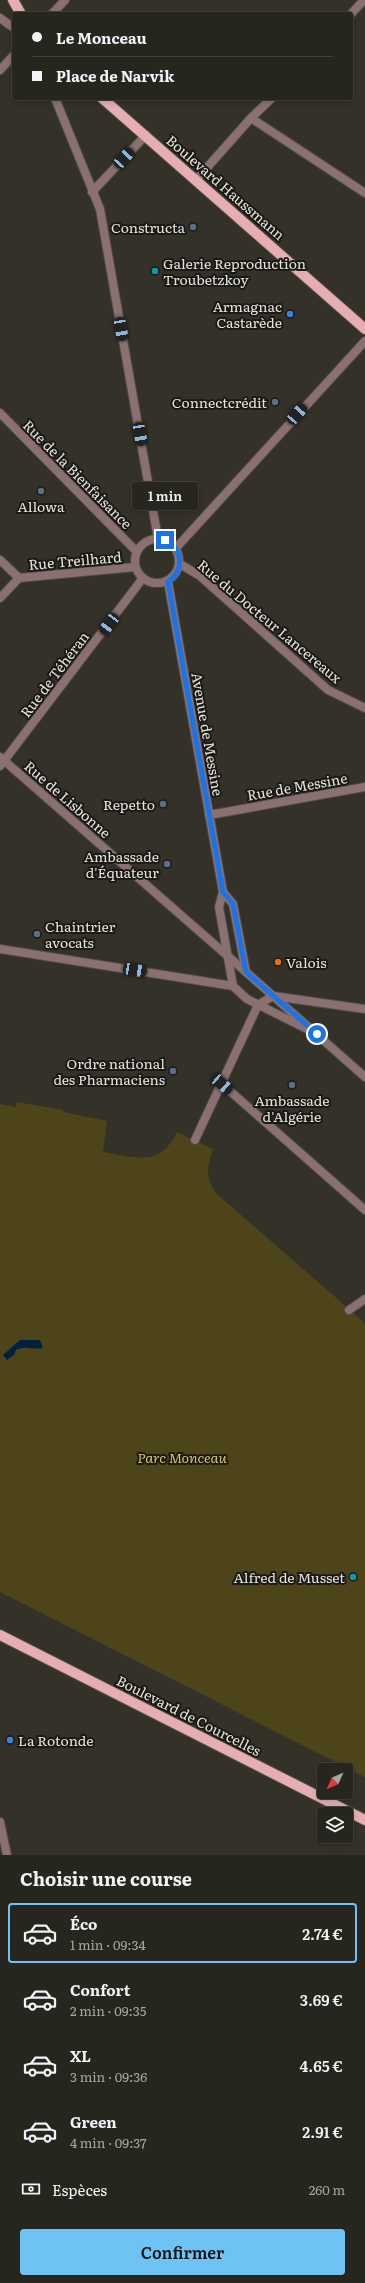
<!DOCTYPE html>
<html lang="fr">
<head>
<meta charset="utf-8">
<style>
  body { margin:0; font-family:Literata,serif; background:#2e2d27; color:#f1f3f6; height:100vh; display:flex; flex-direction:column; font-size:15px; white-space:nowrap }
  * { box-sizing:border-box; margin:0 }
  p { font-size:13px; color:#a4a5a4 }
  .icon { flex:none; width:22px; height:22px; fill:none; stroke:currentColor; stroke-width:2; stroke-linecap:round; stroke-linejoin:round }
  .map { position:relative; height:1855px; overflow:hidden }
  .panel { display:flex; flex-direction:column; background:#26251e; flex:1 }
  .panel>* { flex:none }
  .banner { position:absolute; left:12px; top:12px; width:341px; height:88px; border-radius:4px; box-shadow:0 2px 6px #0003,0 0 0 1px #42423c; display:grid; align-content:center; height:88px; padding:0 20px; background:#26251e }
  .needle { width:26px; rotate:225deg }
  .controls { position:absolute; left:317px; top:1763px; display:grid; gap:8px }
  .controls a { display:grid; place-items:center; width:36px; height:36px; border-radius:4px; background:#26251e; box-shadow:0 2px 6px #0003,0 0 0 1px #42423c; font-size:20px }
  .end { position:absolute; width:18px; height:18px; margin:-9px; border:5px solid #1a73e8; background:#fff; box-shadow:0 0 0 2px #fff }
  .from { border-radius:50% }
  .bubble { position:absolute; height:28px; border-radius:4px; background:#26251e; box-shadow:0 2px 6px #0003,0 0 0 1px #42423c; font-size:13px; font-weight:600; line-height:28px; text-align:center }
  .car { position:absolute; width:12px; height:24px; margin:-12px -6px; border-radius:5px; box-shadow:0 0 3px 1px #0007; background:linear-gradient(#222 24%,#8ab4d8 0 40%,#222 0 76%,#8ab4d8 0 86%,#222 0) }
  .banner b { display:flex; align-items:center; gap:14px; height:38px; font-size:15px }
  .banner b+b { border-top:1px solid #42423c }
  .banner i { width:10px; height:10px; background:#f1f3f6 }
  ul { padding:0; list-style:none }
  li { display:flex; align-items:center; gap:12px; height:60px; margin:0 8px 6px; padding:0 12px; border:2px solid transparent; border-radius:4px }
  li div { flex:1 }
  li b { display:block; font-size:15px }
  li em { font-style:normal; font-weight:600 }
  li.current { border-color:#6fc2f4 }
  li>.icon { width:36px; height:36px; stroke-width:1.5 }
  h2 { padding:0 20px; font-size:18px; line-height:48px }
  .pay { display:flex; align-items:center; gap:10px; height:44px; padding:0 20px; font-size:15px }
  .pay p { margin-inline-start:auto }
  .primary-button { display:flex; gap:8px; margin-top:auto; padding:8px 20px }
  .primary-button a { flex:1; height:46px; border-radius:4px; background:#6fc2f4; color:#111; font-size:16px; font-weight:600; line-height:46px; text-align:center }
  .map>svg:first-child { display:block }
</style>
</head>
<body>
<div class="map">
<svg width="365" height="1855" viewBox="0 0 365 1855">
  <rect width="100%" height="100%" fill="#333128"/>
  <path fill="#4d4419" d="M 17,1102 L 63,1110 L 63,1112 L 107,1121 L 103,1152 C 135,1157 160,1168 177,1132 L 213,1149 C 207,1166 205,1177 216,1193 L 365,1323 L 365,1777 L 0,1592 L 0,1104 L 16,1107 Z"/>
  <path fill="#01223c" d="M 20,1340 L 40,1340 L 43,1348 C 34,1350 25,1345 16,1350 L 14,1355 L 7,1360 L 3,1355 Z"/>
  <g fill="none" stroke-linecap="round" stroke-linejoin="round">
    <g stroke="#4f4d45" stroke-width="10">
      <g id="minor">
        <path d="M 52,14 L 65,0"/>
        <path d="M 351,14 L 364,0"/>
        <path d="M 0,18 L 14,28"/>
        <path d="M 0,70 L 14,55"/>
        <path d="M 251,118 L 365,193"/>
        <path d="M 196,180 L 251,118 L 272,98"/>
        <path d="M 92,192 L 146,135"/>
        <path d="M 0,413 L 137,552"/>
        <path d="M 176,548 L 365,341"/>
        <path d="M 0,560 L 19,578 L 135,567"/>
        <path d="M 180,564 L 200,576 L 328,690 L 365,708"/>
        <path d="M 0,598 L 19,578"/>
        <path d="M 0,757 L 246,972"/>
        <path d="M 0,766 L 143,578"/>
        <path d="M 209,815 L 365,787"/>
        <path d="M 0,949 L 233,986"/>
        <path d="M 222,1084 L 365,1210"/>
        <path d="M 195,1140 L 258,1005 L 273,996 L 365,1009"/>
        <path d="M 349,1310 L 365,1299"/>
        <path d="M 0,1822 L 7,1855"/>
      </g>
    </g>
    <g stroke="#4f4d45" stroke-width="10">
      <g id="tertiary">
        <path d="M 55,98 L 100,209 L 158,539"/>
        <circle cx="157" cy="561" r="22"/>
        <path d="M 168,582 L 223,892 L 219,907 L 233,986 L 247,999 L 317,1034"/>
        <path d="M 223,892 L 233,904 L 246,972 L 365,1077"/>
      </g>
    </g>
    <g stroke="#4f4d45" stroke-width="12">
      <g id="primary">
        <path d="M 13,0 L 21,14"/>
        <path d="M 102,98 L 365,329"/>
        <path d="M 0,1635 L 365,1820"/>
      </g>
    </g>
    <use href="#minor" stroke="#8b7072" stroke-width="8"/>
    <use href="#tertiary" stroke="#8b7072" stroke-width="8"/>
    <use href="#primary" stroke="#e6aeb2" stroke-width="10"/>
  </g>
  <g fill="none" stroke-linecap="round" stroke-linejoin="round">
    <path stroke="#1a73e8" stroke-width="5" d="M 165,540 C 183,549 185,570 168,582 L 223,892 L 233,904 L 246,972 L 317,1034"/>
  </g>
  <g fill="#5c6f8a" stroke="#1a1915" stroke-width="1.5">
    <circle cx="193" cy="227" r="4"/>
    <circle cx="275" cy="402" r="4"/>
    <circle cx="41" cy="491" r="4"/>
    <circle cx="163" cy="804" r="4"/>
    <circle cx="167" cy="864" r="4"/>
    <circle cx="37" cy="934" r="4"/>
    <circle cx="173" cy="1071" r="4"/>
    <circle cx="292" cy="1085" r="4"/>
  </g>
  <g fill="#0f9aa8" stroke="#1a1915" stroke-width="1.5">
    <circle cx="155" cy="271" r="4"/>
    <circle cx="353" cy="1577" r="4"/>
  </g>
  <g fill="#3f7fe0" stroke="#1a1915" stroke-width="1.5">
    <circle cx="290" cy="314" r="4"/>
    <circle cx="10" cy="1740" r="4"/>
  </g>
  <circle fill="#e8710a" stroke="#1a1915" stroke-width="1.5" cx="278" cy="962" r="4"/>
  <g text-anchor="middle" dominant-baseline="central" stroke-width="4" stroke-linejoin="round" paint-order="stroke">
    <g font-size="14" fill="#e4e3dd" stroke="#1a1915">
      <text transform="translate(226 187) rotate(41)">Boulevard Haussmann</text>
      <text transform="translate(78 474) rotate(45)">Rue de la Bienfaisance</text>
      <text transform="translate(75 560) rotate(-5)">Rue Treilhard</text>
      <text transform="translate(270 621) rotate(40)">Rue du Docteur Lancereaux</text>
      <text transform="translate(54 674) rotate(-53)">Rue de Téhéran</text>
      <text transform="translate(208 734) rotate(80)">Avenue de Messine</text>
      <text transform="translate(297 786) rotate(-10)">Rue de Messine</text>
      <text transform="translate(68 799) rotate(41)">Rue de Lisbonne</text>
      <text transform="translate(189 1715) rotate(27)">Boulevard de Courcelles</text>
    </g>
    <g font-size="14" fill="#e4e3dd" stroke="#1a1915" text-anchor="end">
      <text x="185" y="227">Constructa</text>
      <text x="163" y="263" text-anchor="start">Galerie Reproduction<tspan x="163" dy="16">Troubetzkoy</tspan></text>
      <text x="282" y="306">Armagnac<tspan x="282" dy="16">Castarède</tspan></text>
      <text x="267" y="402">Connectcrédit</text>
      <text x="41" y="506" text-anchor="middle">Allowa</text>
      <text x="155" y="804">Repetto</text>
      <text x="159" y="856">Ambassade<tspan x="159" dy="16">d'Équateur</tspan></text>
      <text x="45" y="926" text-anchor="start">Chaintrier<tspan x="45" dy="16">avocats</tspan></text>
      <text x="286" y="962" text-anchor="start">Valois</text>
      <text x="165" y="1063">Ordre national<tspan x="165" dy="16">des Pharmaciens</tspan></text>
      <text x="292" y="1100" text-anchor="middle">Ambassade<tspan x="292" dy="16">d'Algérie</tspan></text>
      <text x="345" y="1577">Alfred de Musset</text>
      <text x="18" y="1740" text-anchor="start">La Rotonde</text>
    </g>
    <g font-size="14" font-style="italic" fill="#d2c26d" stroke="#1a1915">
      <text x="182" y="1457">Parc Monceau</text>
    </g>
  </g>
</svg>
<div class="controls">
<a><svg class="needle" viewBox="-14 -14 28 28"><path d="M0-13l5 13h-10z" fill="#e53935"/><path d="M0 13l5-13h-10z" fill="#a4a5a4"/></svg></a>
<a><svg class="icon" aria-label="layers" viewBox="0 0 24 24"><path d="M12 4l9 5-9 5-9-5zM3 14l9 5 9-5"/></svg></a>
</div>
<i class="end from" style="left:317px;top:1034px"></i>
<i class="end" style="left:165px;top:540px"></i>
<div class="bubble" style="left:132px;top:482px;width:66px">1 min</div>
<i class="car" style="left:124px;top:158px;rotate:43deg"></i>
<i class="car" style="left:121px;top:329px;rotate:170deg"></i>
<i class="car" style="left:297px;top:414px;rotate:42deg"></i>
<i class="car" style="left:140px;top:434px;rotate:170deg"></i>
<i class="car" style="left:109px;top:624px;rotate:217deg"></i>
<i class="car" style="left:135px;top:970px;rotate:99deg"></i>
<i class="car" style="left:222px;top:1084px;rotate:131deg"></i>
<div class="banner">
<b><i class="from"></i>Le Monceau</b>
<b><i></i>Place de Narvik</b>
</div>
</div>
<section class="panel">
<h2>Choisir une course</h2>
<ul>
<li class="current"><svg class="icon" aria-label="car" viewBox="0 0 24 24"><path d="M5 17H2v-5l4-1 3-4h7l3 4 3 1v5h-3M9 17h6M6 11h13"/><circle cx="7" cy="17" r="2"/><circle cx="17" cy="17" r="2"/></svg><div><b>Éco</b><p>1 min · 09:34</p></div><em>2.74 €</em></li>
<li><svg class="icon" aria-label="car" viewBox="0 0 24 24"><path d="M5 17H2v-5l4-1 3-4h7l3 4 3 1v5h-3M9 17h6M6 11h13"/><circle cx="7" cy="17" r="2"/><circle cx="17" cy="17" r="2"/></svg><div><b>Confort</b><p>2 min · 09:35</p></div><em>3.69 €</em></li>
<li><svg class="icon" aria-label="car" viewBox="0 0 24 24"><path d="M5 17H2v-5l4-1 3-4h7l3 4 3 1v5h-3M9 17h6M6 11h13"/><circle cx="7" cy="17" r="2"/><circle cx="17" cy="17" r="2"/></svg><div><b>XL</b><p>3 min · 09:36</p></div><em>4.65 €</em></li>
<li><svg class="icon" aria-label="car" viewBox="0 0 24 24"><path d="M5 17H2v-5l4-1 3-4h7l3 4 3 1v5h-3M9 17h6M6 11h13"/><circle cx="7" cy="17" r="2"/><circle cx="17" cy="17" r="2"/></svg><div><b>Green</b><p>4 min · 09:37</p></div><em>2.91 €</em></li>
</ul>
<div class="pay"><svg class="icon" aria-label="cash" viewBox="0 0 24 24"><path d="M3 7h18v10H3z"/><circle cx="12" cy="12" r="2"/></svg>Espèces<p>260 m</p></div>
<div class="primary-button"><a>Confirmer</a></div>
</section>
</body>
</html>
